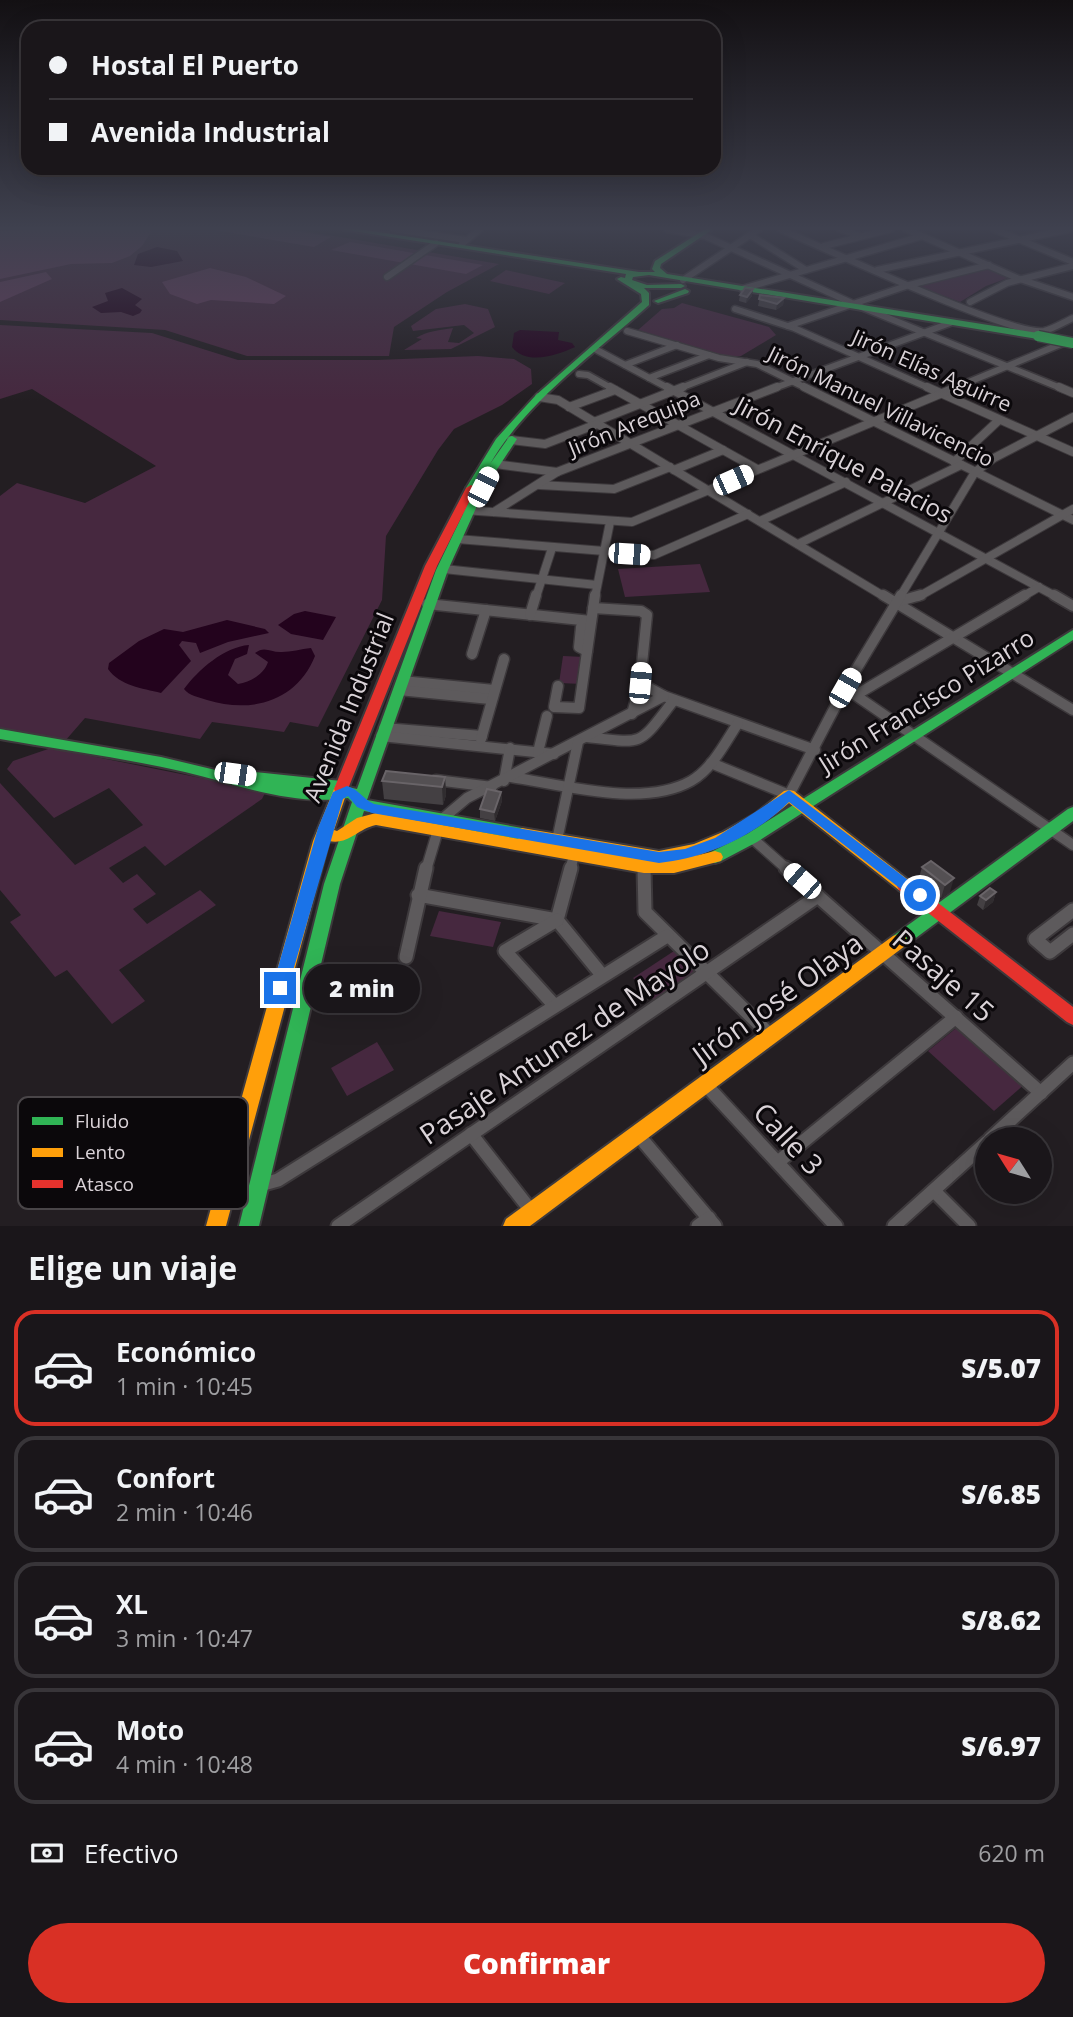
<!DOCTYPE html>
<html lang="es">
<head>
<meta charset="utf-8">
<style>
  body { margin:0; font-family:"Open Sans",sans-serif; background:#231f23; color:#f1f3f6; height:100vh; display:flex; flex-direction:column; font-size:26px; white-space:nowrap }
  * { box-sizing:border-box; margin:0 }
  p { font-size:23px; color:#9f9fa2 }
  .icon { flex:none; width:38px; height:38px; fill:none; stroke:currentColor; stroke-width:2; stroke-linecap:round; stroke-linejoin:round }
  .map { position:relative; height:1226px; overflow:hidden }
  .sheet { display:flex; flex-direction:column; background:#1a161a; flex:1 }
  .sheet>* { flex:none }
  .banner { position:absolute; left:21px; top:21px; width:700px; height:154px; border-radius:21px; box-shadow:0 7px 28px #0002,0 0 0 2px #383539; display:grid; align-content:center; height:154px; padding:0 28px; background:#1a161a }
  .needle { width:46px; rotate:307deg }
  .buttons { position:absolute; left:975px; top:1127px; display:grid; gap:14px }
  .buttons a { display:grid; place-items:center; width:77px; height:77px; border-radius:50%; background:#1a161a; box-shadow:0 7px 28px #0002,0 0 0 2px #383539; font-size:35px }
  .end { position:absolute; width:32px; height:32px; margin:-16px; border:9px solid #1a73e8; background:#fff; box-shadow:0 0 0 4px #fff }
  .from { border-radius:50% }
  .bubble { position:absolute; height:49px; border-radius:24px; background:#1a161a; box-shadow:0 7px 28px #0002,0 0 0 2px #383539; font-size:23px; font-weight:800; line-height:49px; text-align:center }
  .car { position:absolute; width:21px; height:42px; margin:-21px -10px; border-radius:9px; box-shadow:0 0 5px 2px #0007; background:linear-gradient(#fff 24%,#345 0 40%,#fff 0 76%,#345 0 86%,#fff 0) }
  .banner b { display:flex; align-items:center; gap:24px; height:66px; font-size:26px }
  .banner b+b { border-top:2px solid #383539 }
  .banner i { width:18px; height:18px; background:#f1f3f6 }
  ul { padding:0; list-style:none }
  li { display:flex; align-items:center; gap:21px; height:116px; margin:0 14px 10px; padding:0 14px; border:4px solid #383539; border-radius:21px }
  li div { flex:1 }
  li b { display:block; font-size:26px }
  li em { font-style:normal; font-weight:800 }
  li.on { border-color:#d93025 }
  li>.icon { width:63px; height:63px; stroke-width:1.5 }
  h2 { padding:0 28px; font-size:32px; line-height:84px }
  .pay { display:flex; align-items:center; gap:18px; height:77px; padding:0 28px; font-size:26px }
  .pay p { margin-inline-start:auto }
  .primary-button { display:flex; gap:14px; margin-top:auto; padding:14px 28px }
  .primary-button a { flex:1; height:80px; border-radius:42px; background:#d93025; color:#fff; font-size:28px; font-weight:800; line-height:80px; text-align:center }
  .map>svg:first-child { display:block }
</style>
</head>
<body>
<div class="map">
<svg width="1073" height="1226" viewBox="0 0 1073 1226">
  <rect width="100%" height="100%" fill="#231e22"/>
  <g fill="#46283f">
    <path d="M 0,229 L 293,229 L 499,264 L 447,292 L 394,327 L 389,356 L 247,356 L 165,330 L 0,320 Z"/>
    <path d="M 985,268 L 1008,278 L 986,286 L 960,302 L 915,285 Z"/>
    <path d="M 506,270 L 565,283 L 549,294 L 490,281 Z"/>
    <path d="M 682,303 L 769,327 L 776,335 L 741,356 L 729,357 L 638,330 L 662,309 L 674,308 Z"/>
    <path d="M 465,304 L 488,309 L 495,327 L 451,349 L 404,350 L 422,339 L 416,338 C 427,331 440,330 453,328 L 448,342 L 459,343 L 474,333 L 464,325 L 413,331 L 411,326 L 436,309 Z"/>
    <path d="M 0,325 L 152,333 L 238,360 L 377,360 L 478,356 L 514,359 L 531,369 L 532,384 L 502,405 L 454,429 L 438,450 L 386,536 L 382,600 L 318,727 L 290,722 L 284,732 L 212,722 L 200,739 L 85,718 L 65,741 L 0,729 L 0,496 L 17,483 L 85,503 L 156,466 L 32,389 L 0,399 Z"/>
    <path d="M 700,564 L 710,592 L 625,597 L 618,569 Z"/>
    <path d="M 563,656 L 585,657 L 582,684 L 559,683 Z"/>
    <path d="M 51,748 L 261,790 L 265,793 L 262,799 L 165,866 L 145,846 L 109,868 L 123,883 L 137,874 L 156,894 L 133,909 L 147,924 L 200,890 L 216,905 L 119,970 L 145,1001 L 112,1024 L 67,970 L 55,977 L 10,922 L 21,915 L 0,890 L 0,783 L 75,865 L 143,825 L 109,788 L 54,818 L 7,769 L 13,761 Z"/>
    <path d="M 439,911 L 501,922 L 493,947 L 430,936 Z"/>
    <path d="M 674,951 L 695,972 L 654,1000 L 633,978 Z"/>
    <path d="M 961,1024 L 1027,1082 L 994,1111 L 928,1051 Z"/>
    <path d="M 377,1042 L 394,1070 L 347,1096 L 331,1068 Z"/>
  </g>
  <g fill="#643c5c">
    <path d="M 57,229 L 149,229 L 151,232 L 142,246 L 130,256 L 112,263 L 71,264 L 0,279 L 0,231 Z"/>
    <path d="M 209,229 L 284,229 L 331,237 L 314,247 Z"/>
    <path d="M 350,242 L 483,265 L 466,274 L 331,250 Z"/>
    <path d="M 210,268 L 246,277 L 286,296 L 274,304 L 211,300 L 197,304 L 170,294 L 162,282 Z"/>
    <path d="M 46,272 L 52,279 L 0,302 L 0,282 Z"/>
  </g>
  <g fill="#23031d">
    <path d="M 157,247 L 177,251 L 183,261 L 151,267 L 134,265 L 138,254 Z"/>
    <path d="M 122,288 L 142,299 L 135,305 L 142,310 L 140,313 L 133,316 L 121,312 L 101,313 L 92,307 L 108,301 L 105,293 Z"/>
    <path d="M 520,330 L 559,332 L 558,340 L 572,343 L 575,347 C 557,355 527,366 512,347 L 514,333 Z"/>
    <path d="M 305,611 L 336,617 L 323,640 L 291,634 L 278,625 L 294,614 Z"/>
    <path d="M 227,620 L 265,629 L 269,633 L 228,642 L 200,653 L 196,643 L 182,641 L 179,645 L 191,661 L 161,693 C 142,688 120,686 108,669 L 109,663 L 139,641 L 164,629 L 183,632 Z"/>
    <path d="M 249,645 L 247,654 L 235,659 L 228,675 L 238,684 C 251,682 264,674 268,662 L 255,653 C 265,645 271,653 282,652 C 291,652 301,649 311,648 L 315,656 C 297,701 252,714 207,700 C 199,697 189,696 184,689 C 198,670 224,647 249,645 Z"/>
  </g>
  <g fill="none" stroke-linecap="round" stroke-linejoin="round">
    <g stroke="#3d393c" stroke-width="9">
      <g id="street-far3">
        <path d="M 393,229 L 466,240"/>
        <path d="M 667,229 L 705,236 L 854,304 L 1063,389"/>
        <path d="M 780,229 C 822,247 1011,336 1044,331 C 1053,329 1064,322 1073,318"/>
        <path d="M 840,229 L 858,235"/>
        <path d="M 906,229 L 1017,278 L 1073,297"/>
        <path d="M 994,229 L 1073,262"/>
        <path d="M 750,235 L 806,270"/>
        <path d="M 462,244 L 480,229"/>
        <path d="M 824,246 L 891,229"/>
        <path d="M 877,270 L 1070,229"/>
        <path d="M 387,277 L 436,243"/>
        <path d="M 683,280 L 759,229"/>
        <path d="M 742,289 L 922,236"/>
        <path d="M 970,302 L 1007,283 L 1073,266"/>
        <path d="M 735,309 L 794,328 L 931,389"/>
        <path d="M 788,326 L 909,285 L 989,265"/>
        <path d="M 627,331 L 719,358 L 757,364 L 808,389"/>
        <path d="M 595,349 L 670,389"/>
        <path d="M 625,365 L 677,345"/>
        <path d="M 579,374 L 588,375 L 613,389"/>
        <path d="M 649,378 L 709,355"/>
        <path d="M 678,389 L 747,362"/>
        <path d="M 772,389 L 950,323"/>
        <path d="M 952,389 L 1068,341"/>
      </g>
    </g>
    <g stroke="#3d393c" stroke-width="10">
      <g id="street-far2">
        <path d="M 610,387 L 757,469"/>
        <path d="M 667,387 L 1057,597"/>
        <path d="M 804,387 L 1073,520"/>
        <path d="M 927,387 L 1073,452"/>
        <path d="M 1059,387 L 1073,393"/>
        <path d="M 539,397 L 558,400 L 885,597"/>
        <path d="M 569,407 L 615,390"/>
        <path d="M 594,422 L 683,387"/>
        <path d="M 511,440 L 545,444 L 597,424"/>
        <path d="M 954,462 L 999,420"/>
        <path d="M 495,464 L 557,472"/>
        <path d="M 674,470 L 723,450"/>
        <path d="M 539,485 L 614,489 L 670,467"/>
        <path d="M 464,510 L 632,522 L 957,387"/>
        <path d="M 494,512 L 557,472 L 777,387"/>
        <path d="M 760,521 L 846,482"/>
        <path d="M 457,539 L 654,555 L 748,514"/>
        <path d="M 798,544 L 961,465"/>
        <path d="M 444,569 L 597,585"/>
        <path d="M 536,597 L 552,548"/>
        <path d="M 595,597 L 610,522"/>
        <path d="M 900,597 L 975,472 L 994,458 L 1073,417"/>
        <path d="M 918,597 L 1073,509"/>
        <path d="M 1022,597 L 1039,587"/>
      </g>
    </g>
    <g stroke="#3d393c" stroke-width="13">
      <g id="street-far1">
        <path d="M 883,595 L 1073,710"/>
        <path d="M 1054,595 L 1073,606"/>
        <path d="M 896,602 L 921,595"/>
        <path d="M 427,604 L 591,621"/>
        <path d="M 593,608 L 641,611 L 647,615 L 640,683 L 632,714"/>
        <path d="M 530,615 L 536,595"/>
        <path d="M 586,621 L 581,627 L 579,647 L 587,651"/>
        <path d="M 472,654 L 486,610"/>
        <path d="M 402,681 L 494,690"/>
        <path d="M 640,683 L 664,696 L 815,750"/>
        <path d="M 558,686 L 554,707 L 579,708 L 595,595"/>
        <path d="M 845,688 L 1073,845"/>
        <path d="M 399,690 L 490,699"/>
        <path d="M 856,695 L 1025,595"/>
        <path d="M 384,728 L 482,736"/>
        <path d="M 381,736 L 554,754"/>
        <path d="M 587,737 C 646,744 638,746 674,700"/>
        <path d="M 481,739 L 504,659"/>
        <path d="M 538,752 L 547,716"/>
        <path d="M 711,763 L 789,795 L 845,688 L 901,595"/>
        <path d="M 511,777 C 563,785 643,808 691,781 C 712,769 725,743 738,723"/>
        <path d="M 436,780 L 492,787"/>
        <path d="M 504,781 L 510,748"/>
        <path d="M 441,820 L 467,798 L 664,696"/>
        <path d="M 752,838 L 788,870"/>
        <path d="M 557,840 L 578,742"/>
        <path d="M 426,870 L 438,830"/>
        <path d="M 570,870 L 575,852"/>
        <path d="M 644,870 L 644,867"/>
      </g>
    </g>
    <g stroke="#3d393c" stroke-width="17">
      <g id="street">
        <path d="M 571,868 L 557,920 L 602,975"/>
        <path d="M 644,868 L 645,912 L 770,1035"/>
        <path d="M 786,868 L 1041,1093"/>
        <path d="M 418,895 L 557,920"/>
        <path d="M 1073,910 L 1035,939 L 1050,952 L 1073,934"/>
        <path d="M 406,957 L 426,868"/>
        <path d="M 554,1005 L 505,951 L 557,920"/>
        <path d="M 705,1084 L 836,1226"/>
        <path d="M 471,1134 L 532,1212"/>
        <path d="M 639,1136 L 715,1226"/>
        <path d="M 990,1139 L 1073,1063"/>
        <path d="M 778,1162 L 956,1017"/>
        <path d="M 260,1185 L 278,1180 L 667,936"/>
        <path d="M 934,1191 L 969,1226"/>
        <path d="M 338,1226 L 818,896"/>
        <path d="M 698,1226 L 709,1218"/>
        <path d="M 894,1226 L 987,1142"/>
      </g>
    </g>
    <g stroke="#3d393c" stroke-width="4">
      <g id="fast">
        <path d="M 340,229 L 359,229 L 639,272 L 655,272 L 652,269 L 655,261 L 705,229 L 713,229 L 661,264 L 660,268 L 667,274 L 1038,333 L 1042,336 L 1038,339 L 649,275 L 633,277 L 632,280 L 647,285 L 681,284 L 685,286 L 681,288 L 644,288 L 649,293 L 649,305 C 595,353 527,401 490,464 L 509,437 L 512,436 L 517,439 L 486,486 L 448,570 L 367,800 L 522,828 L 527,830 L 530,834 L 527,838 L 522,840 L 364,811 L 340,884 L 259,1226 L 239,1226 L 324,884 L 352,802 L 348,798 C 292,806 239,785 185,772 C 124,758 62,750 0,739 L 0,729 L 161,757 L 249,778 L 250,773 L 255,772 L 341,781 L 346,782 L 348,787 L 357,789 L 436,570 L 474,491 L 467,490 L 466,488 L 496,439 L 536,395 L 642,302 L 641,294 L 617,279 L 621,277 L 625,278 L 626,274 Z"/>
        <path d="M 685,289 L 689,291 L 688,293 L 658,303 L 654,301 Z"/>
        <path d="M 1073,630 L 1073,640 L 757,842 L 721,861 L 715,863 L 709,861 L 707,857 L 709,853 L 747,834 Z"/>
        <path d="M 1073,807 L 1073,821 L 905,946 L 899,948 L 893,946 L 891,941 L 893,936 L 1068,809 Z"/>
      </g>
    </g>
    <g stroke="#3d393c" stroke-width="4">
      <g id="slow">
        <path d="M 341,784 L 346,785 L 348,789 L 334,830 L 337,831 L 357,818 L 376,813 L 519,839 L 514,834 L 517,830 L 522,828 L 659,851 L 694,844 L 723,832 L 755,814 L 784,791 L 789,790 L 794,791 L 911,882 L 913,886 L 911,890 L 905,892 L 899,890 L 789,803 C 761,827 730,845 695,856 L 715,851 L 721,853 L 723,857 L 721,861 L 674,873 L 644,873 L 376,825 C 357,829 349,845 329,841 L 226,1226 L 206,1226 L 313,841 L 334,789 L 336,785 Z"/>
        <path d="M 899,934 L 905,936 L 907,941 L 905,946 L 530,1226 L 503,1226 L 506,1219 L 893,936 Z"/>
      </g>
    </g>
    <g stroke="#3d393c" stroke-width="4">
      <g id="jam">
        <path d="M 471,485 L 476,488 L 437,566 L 348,789 L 346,793 L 341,794 L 336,793 L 334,789 L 425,566 L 466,488 Z"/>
        <path d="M 905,880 L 911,882 L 1073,1007 L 1073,1025 L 1067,1022 L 899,890 L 897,886 L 899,882 Z"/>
      </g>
    </g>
    <use href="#street-far3" stroke="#5d5a5c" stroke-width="6"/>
    <use href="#street-far2" stroke="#5d5a5c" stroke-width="8"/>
    <use href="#street-far1" stroke="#5d5a5c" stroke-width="10"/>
    <use href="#street" stroke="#5d5a5c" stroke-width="13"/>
    <use href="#fast" fill="#30b455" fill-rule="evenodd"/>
    <use href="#slow" fill="#ff9f0a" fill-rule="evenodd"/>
    <use href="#jam" fill="#e5322d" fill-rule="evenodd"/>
    <g stroke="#3d393c" stroke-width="13" stroke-linecap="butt">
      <path id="fast-bridge" d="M 1038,336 L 1073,343"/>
    </g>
    <use href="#fast-bridge" stroke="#30b455" stroke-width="10"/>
  </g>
  <g fill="#444043">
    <path d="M 740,295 L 752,296 L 746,303 L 739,301 Z"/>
    <path d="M 760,295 L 784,298 L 783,305 L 776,310 L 758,306 Z"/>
    <path d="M 445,777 L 446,795 L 443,805 L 384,799 L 382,781 Z"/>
    <path d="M 501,792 L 502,801 L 495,821 L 480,818 L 480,809 Z"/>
    <path d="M 931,861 L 950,892 L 941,898 L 918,881 L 922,867 Z"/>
    <path d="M 996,892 L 993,902 L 983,910 L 977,905 L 980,896 Z"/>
  </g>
  <g fill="#302c2f">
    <path d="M 753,289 L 752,296 L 746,303 L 747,297 Z"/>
    <path d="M 784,298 L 783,305 L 776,310 L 777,304 Z"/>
    <path d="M 445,777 L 446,795 L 443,805 L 442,787 Z"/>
    <path d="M 501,792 L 502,801 L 495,821 L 494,812 Z"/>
    <path d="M 954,878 L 950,892 L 941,898 L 945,885 Z"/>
    <path d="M 996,892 L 993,902 L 983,910 L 986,900 Z"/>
  </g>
  <g fill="#545053" stroke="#696468" stroke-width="2">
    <path d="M 745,288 L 753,289 L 747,297 L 740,295 Z"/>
    <path d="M 760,295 L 784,298 L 777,304 L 759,299 Z"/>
    <path d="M 386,771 L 445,777 L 442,787 L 382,781 Z"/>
    <path d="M 487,789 L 501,792 L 494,812 L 480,809 Z"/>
    <path d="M 931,861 L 954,878 L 945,885 L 922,867 Z"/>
    <path d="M 990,888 L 996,892 L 986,900 L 980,896 Z"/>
  </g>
  <linearGradient id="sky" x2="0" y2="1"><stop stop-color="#131013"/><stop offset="0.57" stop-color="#3f414f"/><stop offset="1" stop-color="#3f414f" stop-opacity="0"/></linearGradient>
  <rect width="1073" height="401" fill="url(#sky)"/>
  <path fill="#1a73e8" d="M 347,786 C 360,790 363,799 374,804 L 659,852 L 685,849 L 715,838 L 789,790 L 928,895 L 920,901 L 915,900 L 789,802 C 755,836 706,858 659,863 L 372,813 L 357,807 L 348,796 L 343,799 L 288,988 L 280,995 L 272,988 L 318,828 L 333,792 Z"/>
  <g text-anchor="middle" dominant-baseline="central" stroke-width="6" stroke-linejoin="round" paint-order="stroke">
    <g font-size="21" fill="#dad3d8" stroke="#0b080b">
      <text transform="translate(932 370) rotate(24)">Jirón Elías Aguirre</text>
      <text transform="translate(881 406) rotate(26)">Jirón Manuel Villavicencio</text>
      <text transform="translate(634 423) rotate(-22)">Jirón Arequipa</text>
    </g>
    <g font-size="24" fill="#dad3d8" stroke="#0b080b">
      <text transform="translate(844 459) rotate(28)">Jirón Enrique Palacios</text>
      <text transform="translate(926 700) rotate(-32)">Jirón Francisco Pizarro</text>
      <text transform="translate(348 707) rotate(-68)">Avenida Industrial</text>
    </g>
    <g font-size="28" fill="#dad3d8" stroke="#0b080b">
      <text transform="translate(944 975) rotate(41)">Pasaje 15</text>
      <text transform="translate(777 998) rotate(-36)">Jirón José Olaya</text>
      <text transform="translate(564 1041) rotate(-34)">Pasaje Antunez de Mayolo</text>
      <text transform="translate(789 1138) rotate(47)">Calle 3</text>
    </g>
  </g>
  <rect x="18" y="1097" width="230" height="112" rx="10" fill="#0b080b" stroke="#494548" stroke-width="2"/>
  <rect x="32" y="1117" width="31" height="8" fill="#30b455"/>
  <rect x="32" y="1148" width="31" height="9" fill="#ff9f0a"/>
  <rect x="32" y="1180" width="31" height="8" fill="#e5322d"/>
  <g font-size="19" fill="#dad3d8">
    <text x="75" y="1128">Fluido</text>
    <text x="75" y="1159">Lento</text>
    <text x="75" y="1191">Atasco</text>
  </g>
</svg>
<div class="buttons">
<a><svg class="needle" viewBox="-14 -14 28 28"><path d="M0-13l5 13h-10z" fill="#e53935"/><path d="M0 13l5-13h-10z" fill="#9f9fa2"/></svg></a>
</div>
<i class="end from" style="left:920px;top:895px"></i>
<i class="end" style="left:280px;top:988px"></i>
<div class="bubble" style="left:304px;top:964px;width:116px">2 min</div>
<i class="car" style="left:733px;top:480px;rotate:66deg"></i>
<i class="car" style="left:483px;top:487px;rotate:27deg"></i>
<i class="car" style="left:629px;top:554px;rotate:94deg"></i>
<i class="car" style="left:640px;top:683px;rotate:5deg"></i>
<i class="car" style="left:845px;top:688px;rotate:30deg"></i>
<i class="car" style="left:235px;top:774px;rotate:98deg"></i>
<i class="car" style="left:802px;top:881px;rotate:311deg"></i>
<div class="banner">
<b><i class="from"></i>Hostal El Puerto</b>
<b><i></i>Avenida Industrial</b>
</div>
</div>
<section class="sheet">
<h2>Elige un viaje</h2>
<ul>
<li class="on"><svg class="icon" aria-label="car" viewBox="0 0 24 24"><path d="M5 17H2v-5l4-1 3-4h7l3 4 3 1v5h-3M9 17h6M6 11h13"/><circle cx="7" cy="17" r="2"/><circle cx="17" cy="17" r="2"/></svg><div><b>Económico</b><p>1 min · 10:45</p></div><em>S/5.07</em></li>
<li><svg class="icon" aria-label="car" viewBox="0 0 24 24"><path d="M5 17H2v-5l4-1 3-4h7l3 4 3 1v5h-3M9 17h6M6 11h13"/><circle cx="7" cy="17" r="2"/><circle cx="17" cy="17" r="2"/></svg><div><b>Confort</b><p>2 min · 10:46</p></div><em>S/6.85</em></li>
<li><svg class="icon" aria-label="car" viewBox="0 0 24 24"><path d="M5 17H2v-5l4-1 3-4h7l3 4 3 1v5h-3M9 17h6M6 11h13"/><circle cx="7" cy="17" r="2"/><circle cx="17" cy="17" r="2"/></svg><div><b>XL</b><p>3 min · 10:47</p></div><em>S/8.62</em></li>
<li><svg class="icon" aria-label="car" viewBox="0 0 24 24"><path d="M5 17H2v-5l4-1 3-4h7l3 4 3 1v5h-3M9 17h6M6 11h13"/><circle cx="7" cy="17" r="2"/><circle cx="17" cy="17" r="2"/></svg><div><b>Moto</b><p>4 min · 10:48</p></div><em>S/6.97</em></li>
</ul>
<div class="pay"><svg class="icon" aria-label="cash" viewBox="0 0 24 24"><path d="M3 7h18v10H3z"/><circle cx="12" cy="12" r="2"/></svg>Efectivo<p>620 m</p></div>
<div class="primary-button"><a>Confirmar</a></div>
</section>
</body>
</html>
